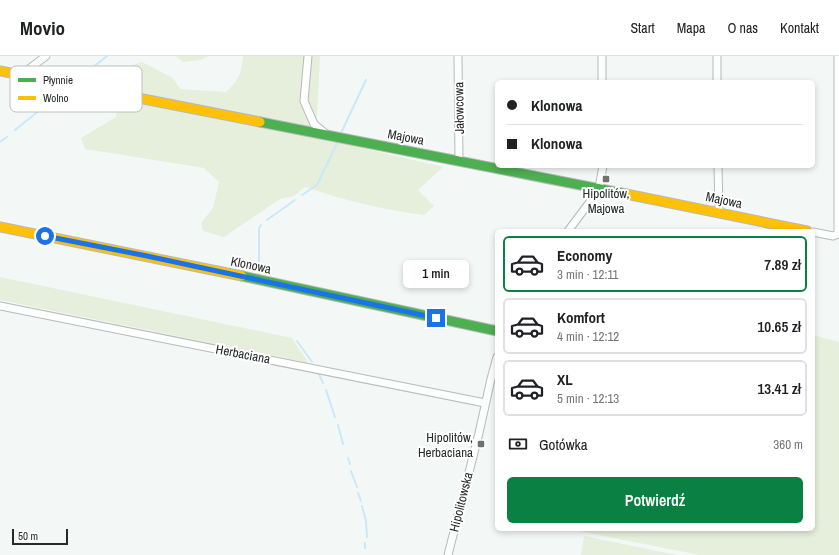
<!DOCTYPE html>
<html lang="pl">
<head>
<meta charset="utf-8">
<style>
  body { margin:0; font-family:"Archivo Narrow",sans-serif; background:#f6f6f6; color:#202124; height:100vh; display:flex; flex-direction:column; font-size:15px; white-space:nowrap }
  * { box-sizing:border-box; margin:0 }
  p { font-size:13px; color:#757577 }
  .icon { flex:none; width:22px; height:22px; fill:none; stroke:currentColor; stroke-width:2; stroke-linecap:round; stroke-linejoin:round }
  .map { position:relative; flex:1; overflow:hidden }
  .side { position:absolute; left:495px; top:173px; width:320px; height:302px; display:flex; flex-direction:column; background:#fff; border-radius:6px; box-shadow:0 2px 6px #0003 }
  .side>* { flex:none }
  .hud { position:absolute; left:495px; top:24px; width:320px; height:88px; border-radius:6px; box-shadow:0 2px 6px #0003; display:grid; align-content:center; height:88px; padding:0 12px; background:#fff }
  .scale { position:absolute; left:12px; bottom:10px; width:56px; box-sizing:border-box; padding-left:4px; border:2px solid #262a29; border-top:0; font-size:11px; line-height:14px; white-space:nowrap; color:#262a29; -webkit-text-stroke:3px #fff; paint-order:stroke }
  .end { position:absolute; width:18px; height:18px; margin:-9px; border:5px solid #1a73e8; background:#fff; box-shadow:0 0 0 2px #fff }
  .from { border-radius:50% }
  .bubble { position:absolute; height:28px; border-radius:6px; background:#fff; box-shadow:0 2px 6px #0003; font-size:13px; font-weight:600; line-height:28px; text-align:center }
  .hud b { display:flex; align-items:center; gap:14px; height:38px; font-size:15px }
  .hud b+b { border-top:1px solid #e0e0e0 }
  .hud i { width:10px; height:10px; background:#202124 }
  ul { padding:7px 0 0; list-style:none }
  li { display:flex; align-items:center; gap:12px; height:56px; margin:0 8px 6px; padding:0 4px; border:2px solid #e0e0e0; border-radius:6px }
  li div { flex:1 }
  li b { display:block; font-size:15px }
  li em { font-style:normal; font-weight:600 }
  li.current { border-color:#0b8043 }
  li>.icon { width:36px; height:36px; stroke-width:1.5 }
  .pay { display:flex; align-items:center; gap:10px; height:44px; padding:0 12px; font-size:15px }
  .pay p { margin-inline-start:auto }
  .cta { display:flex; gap:8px; margin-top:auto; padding:8px 12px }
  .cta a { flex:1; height:46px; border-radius:6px; background:#0b8043; color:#fff; font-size:16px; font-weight:600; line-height:46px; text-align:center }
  header { display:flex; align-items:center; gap:24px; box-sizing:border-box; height:56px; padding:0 20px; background:#fff; border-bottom:1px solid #e0e0e0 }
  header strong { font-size:19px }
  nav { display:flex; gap:22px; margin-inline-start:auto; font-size:14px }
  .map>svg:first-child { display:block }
</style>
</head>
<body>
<header>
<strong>Movio</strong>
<nav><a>Start</a><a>Mapa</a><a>O nas</a><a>Kontakt</a></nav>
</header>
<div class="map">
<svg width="839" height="499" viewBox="0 0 839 499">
  <rect width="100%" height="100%" fill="#f3f8f7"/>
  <g fill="#e6eedc">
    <path d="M 176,0 L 209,0 L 200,4 L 183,6 Z"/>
    <path d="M 243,0 L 320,0 L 316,81 L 443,111 L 418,134 L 434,150 L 424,159 C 383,154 344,144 305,131 L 294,140 L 280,143 L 224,181 L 203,175 L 201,167 L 213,152 L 219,126 L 204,112 L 85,93 L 81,82 L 116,61 L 125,12 L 142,6 L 173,22 L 180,33 L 226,36 C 238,25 242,17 243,0 Z"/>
    <path d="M 0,221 L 292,282 L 309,308 L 286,302 L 0,244 Z"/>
    <path d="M 813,279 L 839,286 L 839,499 L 700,499 L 568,473 L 813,473 Z"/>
    <path d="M 584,480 L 677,499 L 581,499 Z"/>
  </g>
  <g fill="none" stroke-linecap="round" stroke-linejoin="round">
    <g stroke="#c9e8fa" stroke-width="2">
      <path d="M 77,24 L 107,0"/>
      <path d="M 15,74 L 62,36"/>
      <path d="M 341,77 L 366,24"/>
      <path d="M 0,86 L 7,81"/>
      <path d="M 302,139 L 317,129 L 338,85"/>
      <path d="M 267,164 L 295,144"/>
      <path d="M 259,218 L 259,172 L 261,169"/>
      <path d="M 297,285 L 312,306"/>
      <path d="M 318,316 L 323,327"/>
      <path d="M 326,334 L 335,361"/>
      <path d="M 338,369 L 343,388"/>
      <path d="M 348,402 L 350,408"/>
      <path d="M 351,415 L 357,431"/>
      <path d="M 358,437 L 361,445"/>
      <path d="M 362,450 L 366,465 L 367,481"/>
      <path d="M 365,492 L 365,487"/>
    </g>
    <g stroke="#b6bab9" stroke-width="9">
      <g id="street">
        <path d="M 308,0 L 304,45 L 314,68 L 326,78"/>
        <path d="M 458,0 L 459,105"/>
        <path d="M 602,0 L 602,26"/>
        <path d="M 717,0 L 717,26"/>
        <path d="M 838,0 L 838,178"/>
        <path d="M 21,19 L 46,0"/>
        <path d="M 718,110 L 719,156"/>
        <path d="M 568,175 L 595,139 L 599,132 L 603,110"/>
        <path d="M 813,176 L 833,180 L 838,178"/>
        <path d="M 0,250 L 485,347"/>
        <path d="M 448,499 L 479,377 L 491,323 L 497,301"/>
      </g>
    </g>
    <g stroke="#b6bab9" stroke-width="11">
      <g id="fast">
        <path d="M 260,66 L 626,138"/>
        <path d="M 242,220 L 497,275"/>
      </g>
    </g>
    <g stroke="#b6bab9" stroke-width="11">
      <g id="slow">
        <path d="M 0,15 L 260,66"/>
        <path d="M 626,138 L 807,175"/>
        <path d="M 0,171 L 242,220"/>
      </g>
    </g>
    <use href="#street" stroke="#fdfefe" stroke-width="7"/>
    <use href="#fast" stroke="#4caf50" stroke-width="9"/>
    <use href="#slow" stroke="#ffc107" stroke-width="9"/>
  </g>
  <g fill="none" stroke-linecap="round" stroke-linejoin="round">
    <path stroke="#1a73e8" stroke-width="5" d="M 45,180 L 147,200 L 436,262"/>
  </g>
  <g fill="#6e7271" stroke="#fff" stroke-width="1.5">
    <rect x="602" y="119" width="8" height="8" rx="2"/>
    <rect x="477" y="384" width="8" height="8" rx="2"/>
  </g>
  <g text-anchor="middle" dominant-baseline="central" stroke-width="4" stroke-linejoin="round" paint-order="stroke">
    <g font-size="13" fill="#262a29" stroke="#fff">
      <text transform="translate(459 52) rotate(-91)">Jałowcowa</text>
      <text transform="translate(406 81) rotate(11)">Majowa</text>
      <text transform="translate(724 144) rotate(12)">Majowa</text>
      <text transform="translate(251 209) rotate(12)">Klonowa</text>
      <text transform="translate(243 298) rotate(11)">Herbaciana</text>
      <text transform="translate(461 446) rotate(-76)">Hipolitowska</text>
    </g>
    <g font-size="13" fill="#262a29" stroke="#fff">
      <text x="606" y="137">Hipolitów,<tspan x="606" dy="15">Majowa</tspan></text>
      <text x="473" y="381" text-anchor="end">Hipolitów,<tspan x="473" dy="15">Herbaciana</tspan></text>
    </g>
  </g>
  <rect x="10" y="10" width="132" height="46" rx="6" fill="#fff" stroke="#bebfbf" stroke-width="1"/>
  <rect x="18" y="22" width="18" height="4" fill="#4caf50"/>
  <rect x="18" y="40" width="18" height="4" fill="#ffc107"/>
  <g font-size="11" fill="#262a29">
    <text x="43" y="28">Płynnie</text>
    <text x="43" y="46">Wolno</text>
  </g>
</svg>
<div class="scale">50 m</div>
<i class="end from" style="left:45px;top:180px"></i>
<i class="end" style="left:436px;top:262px"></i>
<div class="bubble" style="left:403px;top:204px;width:66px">1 min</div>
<div class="hud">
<b><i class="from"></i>Klonowa</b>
<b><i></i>Klonowa</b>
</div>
<section class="side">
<ul>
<li class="current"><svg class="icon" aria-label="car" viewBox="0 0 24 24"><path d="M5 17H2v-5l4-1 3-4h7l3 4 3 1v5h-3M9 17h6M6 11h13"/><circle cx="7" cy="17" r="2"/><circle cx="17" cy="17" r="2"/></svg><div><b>Economy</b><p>3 min · 12:11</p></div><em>7.89 zł</em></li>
<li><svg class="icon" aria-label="car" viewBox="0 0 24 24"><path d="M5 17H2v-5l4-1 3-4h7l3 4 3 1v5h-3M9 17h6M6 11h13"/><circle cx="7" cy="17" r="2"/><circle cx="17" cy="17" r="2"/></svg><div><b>Komfort</b><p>4 min · 12:12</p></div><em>10.65 zł</em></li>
<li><svg class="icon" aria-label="car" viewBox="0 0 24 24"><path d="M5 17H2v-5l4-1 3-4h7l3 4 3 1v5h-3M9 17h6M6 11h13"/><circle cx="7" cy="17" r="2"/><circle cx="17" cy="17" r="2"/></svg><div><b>XL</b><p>5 min · 12:13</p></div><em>13.41 zł</em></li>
</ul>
<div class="pay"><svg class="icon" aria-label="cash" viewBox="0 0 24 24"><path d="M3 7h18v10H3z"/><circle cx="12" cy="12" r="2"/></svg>Gotówka<p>360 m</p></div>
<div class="cta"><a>Potwierdź</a></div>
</section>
</div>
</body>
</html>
